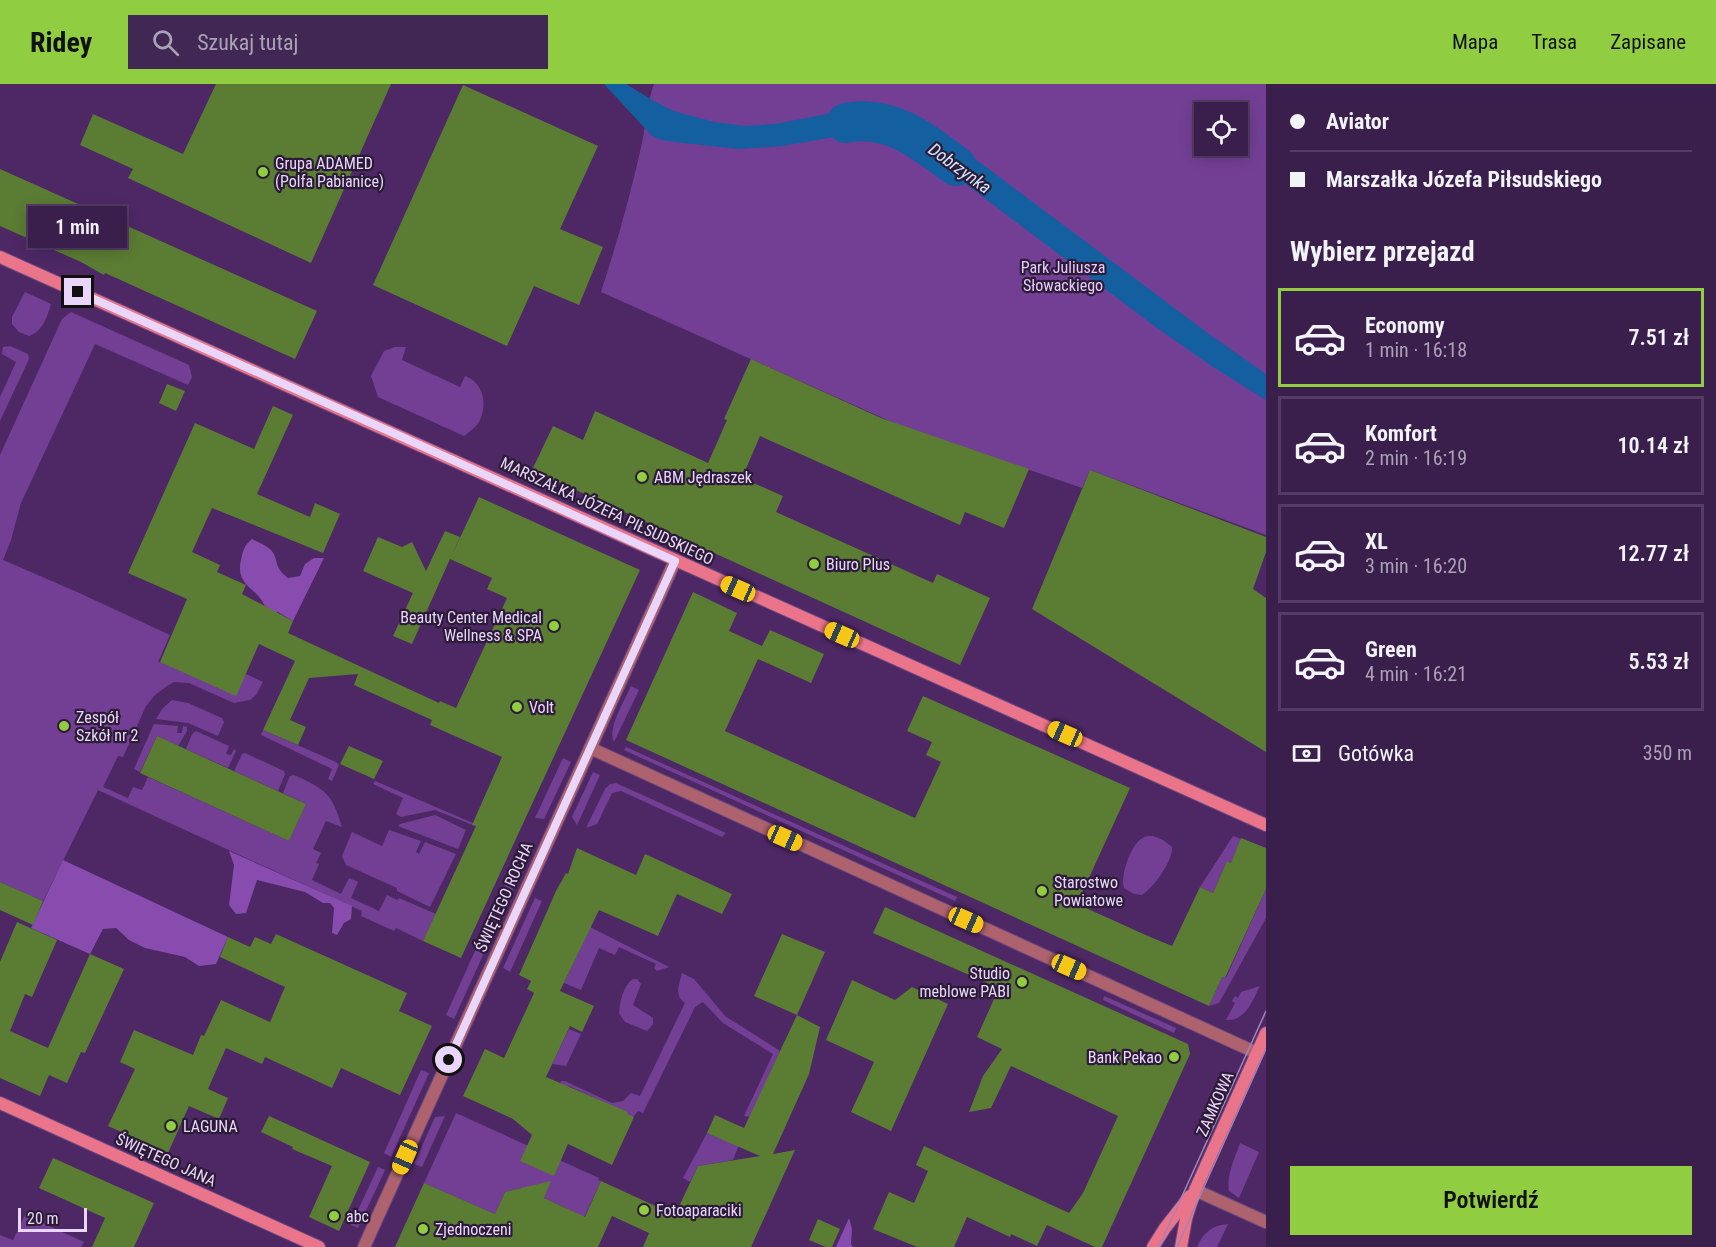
<!DOCTYPE html>
<html lang="pl">
<head>
<meta charset="utf-8">
<style>
  body { margin:0; font-family:"Roboto Condensed",sans-serif; background:#412753; color:#f1f3f6; height:100vh; display:flex; flex-direction:column; font-size:22px; white-space:nowrap }
  * { box-sizing:border-box; margin:0 }
  p { font-size:20px; color:#aba2b5 }
  .icon { flex:none; width:33px; height:33px; fill:none; stroke:currentColor; stroke-width:2; stroke-linecap:round; stroke-linejoin:round }
  .map { position:relative; flex:1; overflow:hidden }
  .drawer { display:flex; flex-direction:column; background:#3a1e4c; width:450px }
  .drawer>* { flex:none }
  .guide { display:grid; align-content:center; height:132px; padding:0 24px; background:#3a1e4c }
  .tools { position:absolute; left:1194px; top:18px; display:grid; gap:12px }
  .tools a { display:grid; place-items:center; width:54px; height:54px; border-radius:0px; background:#3a1e4c; box-shadow:0 3px 15px #0003,0 0 0 2px #543c64; font-size:30px }
  .scale { position:absolute; left:18px; bottom:15px; width:69px; box-sizing:border-box; padding-left:6px; border:3px solid #ebd6fb; border-top:0; font-size:16px; line-height:21px; white-space:nowrap; color:#ebd6fb; -webkit-text-stroke:4px #2b1b36; paint-order:stroke }
  .end { position:absolute; width:27px; height:27px; margin:-14px; border:8px solid #ebd6fb; background:#111; box-shadow:0 0 0 3px #111 }
  .from { border-radius:50% }
  .bubble { position:absolute; height:42px; border-radius:0px; background:#3a1e4c; box-shadow:0 3px 15px #0003,0 0 0 2px #543c64; font-size:20px; font-weight:600; line-height:42px; text-align:center }
  .car { position:absolute; width:18px; height:36px; margin:-18px -9px; border-radius:8px; box-shadow:0 0 4px 2px #0007; background:linear-gradient(#f5c518 24%,#345 0 40%,#f5c518 0 76%,#345 0 86%,#f5c518 0) }
  .guide b { display:flex; align-items:center; gap:21px; height:57px; font-size:22px }
  .guide b+b { border-top:2px solid #543c64 }
  .guide i { width:15px; height:15px; background:#f1f3f6 }
  ul { padding:0; list-style:none }
  li { display:flex; align-items:center; gap:18px; height:99px; margin:0 12px 9px; padding:0 12px; border:3px solid #543c64; border-radius:0px }
  li div { flex:1 }
  li b { display:block; font-size:22px }
  li em { font-style:normal; font-weight:600 }
  li.on { border-color:#90cd40 }
  li>.icon { width:54px; height:54px; stroke-width:1.5 }
  h2 { padding:0 24px; font-size:27px; line-height:72px }
  .pay { display:flex; align-items:center; gap:15px; height:66px; padding:0 24px; font-size:22px }
  .pay p { margin-inline-start:auto }
  .cta { display:flex; gap:12px; margin-top:auto; padding:12px 24px }
  .cta a { flex:1; height:69px; border-radius:0px; background:#90cd40; color:#111; font-size:24px; font-weight:600; line-height:69px; text-align:center }
  header { display:flex; align-items:center; gap:36px; box-sizing:border-box; height:84px; padding:0 30px; background:#90cd40; color:#111 }
  header strong { font-size:28px }
  nav { display:flex; gap:33px; margin-inline-start:auto; font-size:21px }
  .search { width:420px; height:54px; background:#412753; display:flex; align-items:center; gap:15px; box-sizing:border-box; padding:0 21px; border-radius:0px; color:#aba2b5; font-size:22px }
  main { display:flex; flex:1; min-height:0 }
  .map>svg:first-child { display:block }
</style>
</head>
<body>
<header>
<strong>Ridey</strong>
<div class="search"><svg class="icon" aria-label="search" viewBox="0 0 24 24"><circle cx="10" cy="10" r="6"/><path d="M15 15l6 6"/></svg>Szukaj tutaj</div>
<nav><a>Mapa</a><a>Trasa</a><a>Zapisane</a></nav>
</header>
<main>
<div class="map">
<svg width="1266" height="1163" viewBox="0 0 1266 1163">
  <rect width="100%" height="100%" fill="#4d2865"/>
  <g fill="#733f95" fill-rule="evenodd">
    <path d="M 654,0 L 1266,0 L 1266,451 L 1090,386 L 1082,404 L 894,339 L 601,208 C 617,159 631,109 642,59 C 646,40 647,18 654,0 ZM 1204,28 L 1238,28 L 1238,62 L 1204,62 Z"/>
    <path d="M 25,208 L 51,220 C 47,233 43,247 29,252 L 19,248 L 12,240 L 12,233 Z"/>
    <path d="M 71,228 L 189,281 L 192,293 L 188,301 L 95,260 L 21,419 L 11,456 L 3,476 L 77,508 L 170,551 L 158,578 L 246,590 L 263,598 L 256,611 L 250,616 L 234,619 L 189,599 L 174,598 L 167,602 L 155,611 L 146,622 L 123,673 L 118,672 L 103,703 L 128,714 L 133,703 L 142,706 L 148,693 L 289,757 L 306,720 L 283,709 L 290,692 L 294,691 C 325,705 332,709 342,743 L 326,737 L 313,765 L 321,769 L 316,779 L 319,780 L 312,796 L 341,810 L 349,794 L 358,798 L 351,814 L 379,827 L 387,811 L 397,816 L 399,814 L 436,830 L 423,857 L 396,844 L 394,847 L 361,832 L 362,827 L 98,706 L 43,817 L 0,798 L 0,371 L 62,235 Z"/>
    <path d="M 10,262 L 28,270 L 29,275 L 0,337 L 0,313 L 16,278 L 2,270 L 3,263 Z"/>
    <path d="M 395,263 L 406,263 L 402,276 L 460,303 L 465,292 C 484,299 488,321 479,338 C 475,344 469,348 464,352 L 378,313 L 371,292 L 384,267 Z"/>
    <path d="M 631,602 L 639,606 L 614,658 C 607,644 625,616 631,602 Z"/>
    <path d="M 172,616 L 188,619 L 222,634 L 224,638 L 218,652 L 188,639 L 156,635 L 162,625 Z"/>
    <path d="M 154,640 L 178,642 L 177,649 L 182,649 L 183,642 L 187,643 L 187,647 L 178,662 L 157,652 L 140,688 L 134,685 Z"/>
    <path d="M 263,646 L 336,678 L 339,681 L 332,697 L 328,695 L 332,685 L 261,651 Z"/>
    <path d="M 196,647 L 229,662 L 226,670 L 231,671 L 234,665 L 236,667 L 228,684 L 186,665 L 192,650 Z"/>
    <path d="M 626,663 L 957,813 L 955,817 L 624,666 Z"/>
    <path d="M 245,669 L 284,687 L 285,690 L 278,707 L 234,687 L 242,670 Z"/>
    <path d="M 563,674 L 571,678 L 544,735 L 535,734 Z"/>
    <path d="M 593,688 L 600,691 L 577,741 L 572,733 Z"/>
    <path d="M 375,697 L 473,739 L 473,741 L 435,726 L 401,733 L 396,730 L 403,714 L 373,700 Z"/>
    <path d="M 616,699 L 726,749 L 722,753 L 621,707 L 612,709 L 597,740 L 586,744 L 605,705 L 610,700 Z"/>
    <path d="M 435,731 L 466,746 L 458,765 L 398,742 L 400,740 Z"/>
    <path d="M 389,746 L 421,757 L 416,768 L 419,770 L 425,758 L 456,770 L 430,823 L 397,807 L 397,804 L 346,781 L 342,772 L 352,748 L 382,762 Z"/>
    <path d="M 1153,752 L 1163,756 L 1172,763 C 1173,777 1154,803 1142,811 L 1134,810 L 1124,804 C 1120,792 1131,759 1143,754 C 1145,752 1150,752 1153,752 Z"/>
    <path d="M 1233,752 L 1241,755 L 1231,779 L 1227,777 L 1213,809 L 1200,803 Z"/>
    <path d="M 524,759 L 532,763 L 454,935 L 446,931 Z"/>
    <path d="M 1266,805 L 1266,834 L 1219,919 L 1209,922 L 1222,893 L 1226,894 Z"/>
    <path d="M 535,814 L 542,817 L 510,888 L 503,884 Z"/>
    <path d="M 590,843 L 669,883 L 657,887 L 654,884 L 656,880 L 619,863 L 615,871 L 599,864 L 581,906 L 564,899 Z"/>
    <path d="M 682,889 L 694,895 L 725,932 L 780,967 L 750,1033 L 744,1032 L 773,970 L 723,939 L 703,918 L 695,923 L 643,1029 L 638,1027 L 632,1034 L 606,1019 L 569,1002 L 567,1005 L 559,1002 L 561,997 L 565,997 L 612,1019 L 623,1017 L 631,1009 L 640,1012 L 685,919 C 674,911 679,901 682,889 Z"/>
    <path d="M 633,895 L 637,895 L 641,900 L 633,921 L 653,934 L 653,940 L 647,947 L 625,938 L 619,929 C 620,917 623,902 633,895 Z"/>
    <path d="M 1260,902 C 1252,917 1246,937 1226,936 L 1235,919 L 1232,917 L 1235,912 L 1238,914 L 1241,908 Z"/>
    <path d="M 1104,912 L 1176,944 L 1174,949 L 1103,916 Z"/>
    <path d="M 569,945 L 581,950 L 566,982 L 552,980 Z"/>
    <path d="M 421,986 L 429,989 L 391,1073 L 384,1069 Z"/>
    <path d="M 456,1029 L 599,1094 L 598,1096 L 601,1097 L 582,1138 L 564,1123 L 522,1104 L 505,1108 L 495,1130 L 424,1099 Z"/>
    <path d="M 445,1032 L 422,1083 L 414,1080 L 435,1033 Z"/>
    <path d="M 707,1049 L 739,1061 L 733,1076 L 698,1082 L 690,1098 L 683,1094 Z"/>
    <path d="M 1240,1059 L 1259,1068 L 1239,1114 L 1229,1107 C 1226,1091 1235,1074 1240,1059 Z"/>
    <path d="M 378,1083 L 385,1086 L 358,1144 L 351,1141 Z"/>
    <path d="M 25,1131 L 84,1158 L 81,1163 L 0,1163 L 0,1151 L 13,1156 Z"/>
    <path d="M 1228,1140 L 1217,1163 L 1197,1163 C 1203,1149 1212,1141 1228,1140 Z"/>
  </g>
  <g fill="#874cae">
    <path d="M 252,455 C 257,458 265,461 270,465 C 280,475 272,482 288,494 L 300,492 L 305,480 L 314,474 L 324,474 L 293,537 L 278,528 L 270,530 L 266,529 C 264,504 234,505 241,476 C 243,466 244,462 252,455 Z"/>
    <path d="M 229,767 L 352,822 L 351,835 L 344,839 L 337,851 L 332,849 L 334,824 L 330,819 L 323,819 L 305,808 L 257,796 L 246,829 L 236,830 L 229,821 L 234,781 Z"/>
    <path d="M 63,776 L 228,853 L 216,880 L 199,882 L 185,873 L 145,864 L 129,856 L 116,844 L 103,845 L 90,870 L 31,844 Z"/>
    <path d="M 849,1134 L 852,1145 L 851,1160 L 853,1163 L 836,1163 Z"/>
  </g>
  <g fill="#135fa0">
    <path d="M 604,0 L 626,0 L 654,17 L 674,27 L 714,38 L 745,42 L 775,40 L 827,30 L 855,27 L 883,27 L 906,30 L 896,57 L 869,52 L 841,52 L 782,62 L 739,65 L 683,59 L 661,56 L 652,52 Z"/>
    <path d="M 918,35 L 946,53 L 1209,250 L 1266,290 L 1266,316 L 1213,283 L 1153,241 L 931,74 L 909,60 Z"/>
  </g>
  <g fill="none" stroke-linecap="round" stroke-linejoin="round">
    <path stroke="#135fa0" stroke-width="40" d="M 846,39 C 890,30 924,58 956,82"/>
  </g>
  <g fill="#5a7c33">
    <path d="M 216,0 L 391,0 L 311,179 L 128,94 L 133,85 L 80,61 L 93,30 L 183,70 Z"/>
    <path d="M 463,1 L 598,62 L 560,145 L 603,163 L 579,221 L 534,202 L 507,262 L 373,201 Z"/>
    <path d="M 0,85 L 317,227 L 295,275 L 105,189 L 104,191 L 81,178 L 0,142 Z"/>
    <path d="M 751,275 L 881,334 L 1029,385 L 1004,444 L 965,428 L 960,441 L 760,352 L 742,394 L 783,412 L 776,428 L 933,499 L 937,490 L 990,514 L 960,581 L 532,386 L 553,342 L 583,356 L 595,327 L 708,379 L 727,336 L 724,335 Z"/>
    <path d="M 167,300 L 185,307 L 176,327 L 159,319 Z"/>
    <path d="M 273,322 L 293,331 L 257,410 L 310,433 L 315,419 L 340,430 L 323,469 L 212,424 L 192,468 L 220,481 L 217,488 L 246,501 L 242,510 L 293,537 L 288,549 L 439,619 L 440,617 L 456,624 L 507,514 L 487,505 L 492,494 L 450,475 L 412,560 L 393,552 L 413,509 L 363,487 L 378,453 L 402,463 L 412,458 L 426,487 L 445,447 L 460,453 L 451,473 L 479,413 L 640,486 L 461,874 L 423,857 L 476,742 L 472,741 L 502,673 L 430,641 L 432,636 L 354,601 L 358,590 L 309,594 L 290,636 L 306,643 L 298,661 L 263,646 L 295,577 L 259,560 L 236,612 L 160,578 L 187,515 L 128,489 L 195,339 L 254,365 Z"/>
    <path d="M 1090,386 L 1266,453 L 1266,468 L 1253,505 L 1266,514 L 1266,668 L 1032,525 Z"/>
    <path d="M 693,508 L 737,529 L 729,547 L 762,562 L 770,546 L 824,570 L 811,599 L 758,575 L 725,647 L 915,734 L 941,678 L 926,671 L 932,658 L 907,647 L 923,612 L 1130,704 L 1077,820 L 1148,852 L 1172,862 L 1200,803 L 1213,809 L 1227,777 L 1231,779 L 1241,754 L 1266,764 L 1266,805 L 1225,894 L 1222,893 L 1209,922 L 626,656 Z"/>
    <path d="M 157,652 L 306,720 L 289,757 L 140,689 Z"/>
    <path d="M 349,662 L 383,677 L 374,695 L 340,680 Z"/>
    <path d="M 577,764 L 636,791 L 645,770 L 732,810 L 722,830 L 677,810 L 658,852 L 599,826 L 560,907 L 594,922 L 582,948 L 570,942 L 546,993 L 628,1028 L 627,1030 L 634,1033 L 612,1081 L 568,1060 L 554,1092 L 520,1077 L 532,1051 L 513,1035 L 463,1012 L 485,965 L 504,974 L 534,909 L 527,905 L 531,897 L 519,891 L 556,807 L 566,789 L 568,790 Z"/>
    <path d="M 0,798 L 43,817 L 33,841 L 0,826 Z"/>
    <path d="M 885,823 L 1188,960 L 1190,970 L 1102,1163 L 1095,1163 L 1047,1141 L 1037,1162 L 1011,1150 L 1010,1153 L 967,1133 L 954,1163 L 917,1163 L 873,1145 L 889,1108 L 914,1119 L 928,1087 L 916,1081 L 924,1062 L 1069,1129 L 1083,1109 L 1118,1032 L 1011,982 L 991,1024 L 969,1028 L 983,992 L 1002,965 L 977,953 L 999,904 L 873,849 Z"/>
    <path d="M 17,838 L 57,856 L 32,913 L 25,910 L 10,947 L 48,964 L 90,870 L 124,885 L 85,969 L 81,968 L 67,999 L 49,991 L 40,1012 L 0,994 L 0,878 Z"/>
    <path d="M 276,850 L 407,909 L 399,927 L 432,942 L 400,1011 L 341,984 L 332,1004 L 265,973 L 262,980 L 226,964 L 208,1005 L 228,1014 L 219,1035 L 189,1022 L 168,1069 L 108,1042 L 135,985 L 120,978 L 134,946 L 193,971 L 201,951 L 204,952 L 221,916 L 270,938 L 285,903 L 220,873 L 228,853 L 250,863 L 255,853 L 271,860 Z"/>
    <path d="M 782,850 L 825,868 L 797,931 L 754,912 Z"/>
    <path d="M 852,896 L 895,916 L 912,903 L 948,920 L 891,1047 L 851,1028 L 874,978 L 826,956 Z"/>
    <path d="M 797,931 L 820,943 L 809,990 L 773,1070 L 795,1066 L 751,1163 L 643,1163 L 649,1149 L 612,1132 L 598,1163 L 395,1163 L 424,1099 L 495,1130 L 505,1108 L 551,1097 L 544,1114 L 585,1133 L 601,1097 L 675,1131 L 698,1082 L 760,1072 L 707,1049 L 715,1031 L 744,1044 Z"/>
    <path d="M 269,1032 L 370,1078 L 339,1147 L 309,1133 L 332,1082 L 292,1065 L 293,1063 L 261,1048 Z"/>
    <path d="M 53,1074 L 154,1119 L 134,1163 L 92,1163 L 105,1134 L 39,1104 Z"/>
    <path d="M 818,1135 L 840,1145 L 832,1163 L 826,1163 L 809,1156 Z"/>
  </g>
  <g fill="none" stroke-linecap="round" stroke-linejoin="round">
    <g stroke="#694780" stroke-width="14">
      <g id="street">
        <path d="M 590,664 L 1257,969"/>
        <path d="M 1195,1106 L 1266,1138"/>
        <path d="M 364,1163 L 675,477"/>
      </g>
    </g>
    <g stroke="#694780" stroke-width="14">
      <g id="secondary">
        <path d="M 0,173 L 1266,741"/>
        <path d="M 0,1019 L 319,1163"/>
        <path d="M 1153,1163 L 1165,1144 L 1190,1112"/>
        <path d="M 1181,1163 L 1186,1135 L 1195,1106 L 1266,949"/>
      </g>
    </g>
    <use href="#street" stroke="#ad626e" stroke-width="12"/>
    <use href="#secondary" stroke="#ea748a" stroke-width="12"/>
    <g stroke="#a185b5" stroke-width="1.5">
      <path d="M 1159,1163 L 1266,927"/>
      <path d="M 1177,1163 L 1266,965"/>
    </g>
  </g>
  <g fill="none" stroke-linecap="round" stroke-linejoin="round">
    <path stroke="#ebd6fb" stroke-width="8" d="M 78,208 L 391,348 L 675,477 L 449,976"/>
  </g>
  <g fill="#90cd40" stroke="#2b1b36" stroke-width="2">
    <circle cx="263" cy="88" r="6"/>
    <circle cx="642" cy="393" r="6"/>
    <circle cx="814" cy="480" r="6"/>
    <circle cx="554" cy="542" r="6"/>
    <circle cx="517" cy="623" r="6"/>
    <circle cx="64" cy="642" r="6"/>
    <circle cx="1042" cy="807" r="6"/>
    <circle cx="1022" cy="898" r="6"/>
    <circle cx="1174" cy="973" r="6"/>
    <circle cx="171" cy="1042" r="6"/>
    <circle cx="644" cy="1126" r="6"/>
    <circle cx="334" cy="1132" r="6"/>
    <circle cx="423" cy="1145" r="6"/>
  </g>
  <g text-anchor="middle" dominant-baseline="central" stroke-width="4.5" stroke-linejoin="round" paint-order="stroke">
    <g font-size="16" fill="#ebd6fb" stroke="#2b1b36" text-anchor="start">
      <text x="275" y="79">Grupa ADAMED<tspan x="275" dy="18">(Polfa Pabianice)</tspan></text>
      <text x="654" y="393">ABM Jędraszek</text>
      <text x="826" y="480">Biuro Plus</text>
      <text x="542" y="533" text-anchor="end">Beauty Center Medical<tspan x="542" dy="18">Wellness &amp; SPA</tspan></text>
      <text x="529" y="623">Volt</text>
      <text x="76" y="633">Zespół<tspan x="76" dy="18">Szkół nr 2</tspan></text>
      <text x="1054" y="798">Starostwo<tspan x="1054" dy="18">Powiatowe</tspan></text>
      <text x="1010" y="889" text-anchor="end">Studio<tspan x="1010" dy="18">meblowe PABI</tspan></text>
      <text x="1162" y="973" text-anchor="end">Bank Pekao</text>
      <text x="183" y="1042">LAGUNA</text>
      <text x="656" y="1126">Fotoaparaciki</text>
      <text x="346" y="1132">abc</text>
      <text x="435" y="1145">Zjednoczeni</text>
    </g>
    <g font-size="16" fill="#e7cafd" stroke="#2b1b36">
      <text x="1063" y="183">Park Juliusza<tspan x="1063" dy="18">Słowackiego</tspan></text>
    </g>
    <g font-size="16" fill="#ebd6fb" stroke="#2b1b36">
      <text transform="translate(607 427) rotate(25)">MARSZAŁKA JÓZEFA PIŁSUDSKIEGO</text>
      <text transform="translate(504 813) rotate(-66)">ŚWIĘTEGO ROCHA</text>
      <text transform="translate(1215 1020) rotate(-66)">ZAMKOWA</text>
      <text transform="translate(166 1076) rotate(24)">ŚWIĘTEGO JANA</text>
    </g>
    <g font-size="18" font-style="italic" fill="#cfe4fa" stroke="#2b1b36">
      <text transform="translate(960 84) rotate(36)">Dobrzynka</text>
    </g>
  </g>
</svg>
<div class="tools">
<a><svg class="icon" aria-label="locate" viewBox="0 0 24 24"><circle cx="12" cy="12" r="6"/><path d="M12 2v4M12 18v4M2 12h4M18 12h4"/></svg></a>
</div>
<div class="scale">20 m</div>
<i class="end from" style="left:449px;top:976px"></i>
<i class="end" style="left:78px;top:208px"></i>
<div class="bubble" style="left:28px;top:122px;width:99px">1 min</div>
<i class="car" style="left:738px;top:505px;rotate:294deg"></i>
<i class="car" style="left:842px;top:551px;rotate:294deg"></i>
<i class="car" style="left:1065px;top:650px;rotate:294deg"></i>
<i class="car" style="left:785px;top:754px;rotate:114deg"></i>
<i class="car" style="left:966px;top:836px;rotate:114deg"></i>
<i class="car" style="left:1069px;top:883px;rotate:114deg"></i>
<i class="car" style="left:405px;top:1073px;rotate:204deg"></i>
</div>
<section class="drawer">
<div class="guide">
<b><i class="from"></i>Aviator</b>
<b><i></i>Marszałka Józefa Piłsudskiego</b>
</div>
<h2>Wybierz przejazd</h2>
<ul>
<li class="on"><svg class="icon" aria-label="car" viewBox="0 0 24 24"><path d="M5 17H2v-5l4-1 3-4h7l3 4 3 1v5h-3M9 17h6M6 11h13"/><circle cx="7" cy="17" r="2"/><circle cx="17" cy="17" r="2"/></svg><div><b>Economy</b><p>1 min · 16:18</p></div><em>7.51 zł</em></li>
<li><svg class="icon" aria-label="car" viewBox="0 0 24 24"><path d="M5 17H2v-5l4-1 3-4h7l3 4 3 1v5h-3M9 17h6M6 11h13"/><circle cx="7" cy="17" r="2"/><circle cx="17" cy="17" r="2"/></svg><div><b>Komfort</b><p>2 min · 16:19</p></div><em>10.14 zł</em></li>
<li><svg class="icon" aria-label="car" viewBox="0 0 24 24"><path d="M5 17H2v-5l4-1 3-4h7l3 4 3 1v5h-3M9 17h6M6 11h13"/><circle cx="7" cy="17" r="2"/><circle cx="17" cy="17" r="2"/></svg><div><b>XL</b><p>3 min · 16:20</p></div><em>12.77 zł</em></li>
<li><svg class="icon" aria-label="car" viewBox="0 0 24 24"><path d="M5 17H2v-5l4-1 3-4h7l3 4 3 1v5h-3M9 17h6M6 11h13"/><circle cx="7" cy="17" r="2"/><circle cx="17" cy="17" r="2"/></svg><div><b>Green</b><p>4 min · 16:21</p></div><em>5.53 zł</em></li>
</ul>
<div class="pay"><svg class="icon" aria-label="cash" viewBox="0 0 24 24"><path d="M3 7h18v10H3z"/><circle cx="12" cy="12" r="2"/></svg>Gotówka<p>350 m</p></div>
<div class="cta"><a>Potwierdź</a></div>
</section>
</main>
</body>
</html>
